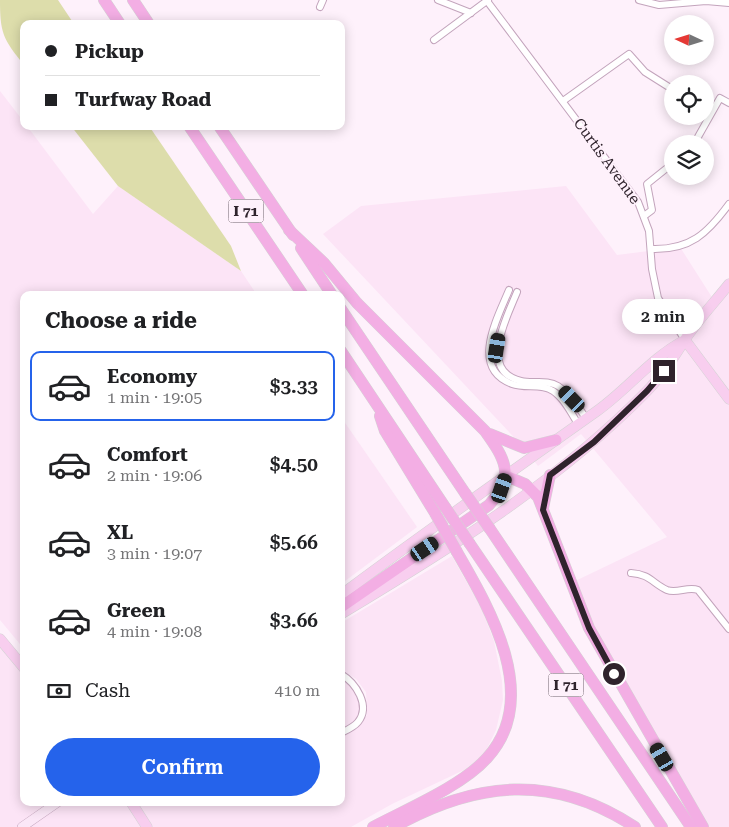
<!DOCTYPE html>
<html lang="en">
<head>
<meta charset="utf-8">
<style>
  body { margin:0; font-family:"Roboto Serif",serif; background:#f6f6f6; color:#202124; height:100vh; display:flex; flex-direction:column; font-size:19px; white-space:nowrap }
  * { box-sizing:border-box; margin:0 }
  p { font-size:16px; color:#757577 }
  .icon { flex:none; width:28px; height:28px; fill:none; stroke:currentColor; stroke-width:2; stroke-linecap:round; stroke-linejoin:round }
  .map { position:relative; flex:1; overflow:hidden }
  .drawer { position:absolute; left:20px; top:291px; width:325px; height:515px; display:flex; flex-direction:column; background:#fff; border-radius:10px; box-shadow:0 2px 12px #0003 }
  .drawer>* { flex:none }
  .top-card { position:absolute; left:20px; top:20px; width:325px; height:110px; border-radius:10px; box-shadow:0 2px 12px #0003; display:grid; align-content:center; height:110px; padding:0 25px; background:#fff }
  .needle { width:32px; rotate:274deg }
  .controls { position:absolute; left:664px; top:15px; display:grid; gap:10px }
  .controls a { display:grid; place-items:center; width:50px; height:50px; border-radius:50%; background:#fff; box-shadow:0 2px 12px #0003; font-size:25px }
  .end { position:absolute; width:22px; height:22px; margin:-11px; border:6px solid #2f232c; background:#fff; box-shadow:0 0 0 2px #fff }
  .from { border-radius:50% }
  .bubble { position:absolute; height:35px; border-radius:18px; background:#fff; box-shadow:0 2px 12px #0003; font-size:16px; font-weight:600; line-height:35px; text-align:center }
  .car { position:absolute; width:15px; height:30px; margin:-15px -8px; border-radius:6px; box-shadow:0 0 4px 1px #0007; background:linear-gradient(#222 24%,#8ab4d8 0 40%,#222 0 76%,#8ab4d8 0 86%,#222 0) }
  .top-card b { display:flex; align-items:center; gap:18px; height:48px; font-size:19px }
  .top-card b+b { border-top:1px solid #e0e0e0 }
  .top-card i { width:12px; height:12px; background:#202124 }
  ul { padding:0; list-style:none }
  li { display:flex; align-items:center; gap:15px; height:70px; margin:0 10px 8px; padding:0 15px; border:2px solid transparent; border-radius:10px }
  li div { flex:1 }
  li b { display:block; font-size:19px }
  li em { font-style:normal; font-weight:600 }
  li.current { border-color:#2563eb }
  li>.icon { width:45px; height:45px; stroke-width:1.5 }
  h2 { padding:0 25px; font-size:22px; line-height:60px }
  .pay { display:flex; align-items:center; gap:12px; height:55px; padding:0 25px; font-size:19px }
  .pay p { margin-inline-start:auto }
  .action { display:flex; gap:10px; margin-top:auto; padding:10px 25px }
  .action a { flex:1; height:58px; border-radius:30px; background:#2563eb; color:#fff; font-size:20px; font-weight:600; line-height:58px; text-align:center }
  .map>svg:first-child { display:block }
</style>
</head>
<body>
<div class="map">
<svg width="729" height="827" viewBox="0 0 729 827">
  <rect width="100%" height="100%" fill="#fef1fb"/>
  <g fill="#fce4f6">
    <path d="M 0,91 L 24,122 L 24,126 L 27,126 L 93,214 L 118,186 L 241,271 L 257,295 L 24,295 L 24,649 L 0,620 Z"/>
    <path d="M 566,186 L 617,255 L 680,247 L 715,302 L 729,284 L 729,827 L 703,827 L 571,583 L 667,537 L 581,434 L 538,466 L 524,448 L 323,234 L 361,206 Z"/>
    <path d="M 341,417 L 417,527 L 341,584 Z"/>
    <path d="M 452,556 L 482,609 L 494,641 L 502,681 L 503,700 L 496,730 L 484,755 L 464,770 L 392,804 L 351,827 L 0,827 L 0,639 L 24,668 L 24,802 L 341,802 L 341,738 L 357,728 L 367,715 L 366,692 L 356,679 L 341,669 L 341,623 Z"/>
    <path d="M 341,674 L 361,697 L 361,718 L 341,733 Z"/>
  </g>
  <g fill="#ddddab">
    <path d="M 0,0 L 58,0 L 74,24 L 24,24 L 24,65 C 3,39 0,33 0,0 Z"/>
    <path d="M 71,126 L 149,126 L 231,246 L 241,271 L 118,186 Z"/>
  </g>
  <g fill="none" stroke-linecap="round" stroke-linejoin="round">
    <g stroke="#c3a4bc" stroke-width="8">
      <g id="street">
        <path d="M 438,0 L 471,13"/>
        <path d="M 639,0 L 659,5 L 706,1 L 729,3"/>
        <path d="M 487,1 L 638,202 L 649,231 L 652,269 L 658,298 L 685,340"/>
        <path d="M 320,7 L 323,0"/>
        <path d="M 434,40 L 488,0"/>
        <path d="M 563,101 L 629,54 L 645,72 L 672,89"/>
        <path d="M 694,144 L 720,98 L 729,103"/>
        <path d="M 644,216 L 652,210 L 647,184 L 672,164"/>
        <path d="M 652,249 C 690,250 707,234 729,204"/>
        <path d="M 509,290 C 498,317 469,368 512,384 C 525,389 541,383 553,391 C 564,398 571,413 578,424"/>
        <path d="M 517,292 C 508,315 477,371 521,381 C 533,384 547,379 558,386 C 571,394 578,407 586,418"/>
        <path d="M 631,573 C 650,574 653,584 667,590 C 677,594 688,586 698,590 L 729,629"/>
        <path d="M 341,674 C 356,683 371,706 358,722 C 354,727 347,730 341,733"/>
      </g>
    </g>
    <g stroke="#c3a4bc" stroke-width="10">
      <path id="secondary" d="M 22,827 L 58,802"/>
    </g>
    <g stroke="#d5d3d5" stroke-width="11">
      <g id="primary">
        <path d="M 685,340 L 729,399"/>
        <path d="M 341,595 C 425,532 511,472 597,411 C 628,389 651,358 685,340"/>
        <path d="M 341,614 C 449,549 558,482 646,392 C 662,376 673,359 684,341 C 697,321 714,303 729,284"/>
        <path d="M 0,639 L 24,668"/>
        <path d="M 131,802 L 147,827"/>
      </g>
    </g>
    <g stroke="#d5d3d5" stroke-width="12">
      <g id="highway">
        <path d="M 104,0 L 120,24"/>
        <path d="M 133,0 L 149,24"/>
        <path d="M 189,126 L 303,295"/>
        <path d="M 219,126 L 293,235"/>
        <path d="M 289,230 L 324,263 L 357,303 L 485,431 C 505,459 516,476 489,505 L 341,607"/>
        <path d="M 301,248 L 332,295"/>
        <path d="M 341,309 L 465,493"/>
        <path d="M 341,351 L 445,507"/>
        <path d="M 380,416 L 385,431 L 435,513"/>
        <path d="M 490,434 L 524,448 L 556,440"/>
        <path d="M 506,476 L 525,484 L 538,497 L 589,628 L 703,827"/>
        <path d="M 543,508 L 550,475"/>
        <path d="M 490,529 L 691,827"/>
        <path d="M 470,544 L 662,827"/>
        <path d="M 373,827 C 407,809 462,786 487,758 C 542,698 490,609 457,552"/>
        <path d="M 394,827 C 476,781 553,773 635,827"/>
      </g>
    </g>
    <use href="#street" stroke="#fff" stroke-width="6"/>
    <use href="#secondary" stroke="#fbe7f7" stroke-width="9"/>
    <use href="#primary" stroke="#f8ceef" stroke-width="10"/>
    <use href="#highway" stroke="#f3aee4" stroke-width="11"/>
    <g stroke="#d5d3d5" stroke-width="12" stroke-linecap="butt">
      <g id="highway-bridge">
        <path d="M 465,493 L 490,529"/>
        <path d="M 445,507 L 470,544"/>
        <path d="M 435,513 L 457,552"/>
      </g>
    </g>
    <use href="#highway-bridge" stroke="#f3aee4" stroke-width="11"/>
  </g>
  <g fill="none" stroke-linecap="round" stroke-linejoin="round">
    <path stroke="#2f232c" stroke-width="6" d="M 614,674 L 589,628 L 543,510 L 550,475 L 594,442 L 647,391 L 664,371"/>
  </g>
  <g text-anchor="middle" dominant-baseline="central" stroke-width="4" stroke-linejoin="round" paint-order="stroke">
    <g fill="#fef1fb" stroke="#6d616a" stroke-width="1">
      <rect x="228.5" y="199.5" width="35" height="23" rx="4"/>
      <rect x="548.5" y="673.5" width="35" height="23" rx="4"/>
    </g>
    <g font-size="14" font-weight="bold" fill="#2f232c">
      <text x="246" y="211">I 71</text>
      <text x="566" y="685">I 71</text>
    </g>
    <g font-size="15" fill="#2f232c" stroke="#fef1fb">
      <text transform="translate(607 161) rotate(54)">Curtis Avenue</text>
    </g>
  </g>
</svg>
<div class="controls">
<a><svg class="needle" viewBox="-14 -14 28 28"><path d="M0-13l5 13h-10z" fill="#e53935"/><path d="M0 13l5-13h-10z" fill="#757577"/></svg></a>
<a><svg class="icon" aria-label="locate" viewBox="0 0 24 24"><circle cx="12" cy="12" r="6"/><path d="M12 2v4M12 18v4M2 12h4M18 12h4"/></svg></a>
<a><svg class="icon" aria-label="layers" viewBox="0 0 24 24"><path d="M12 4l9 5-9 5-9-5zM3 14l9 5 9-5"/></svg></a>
</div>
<i class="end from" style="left:614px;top:674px"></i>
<i class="end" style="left:664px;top:371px"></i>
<div class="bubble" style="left:622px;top:299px;width:82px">2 min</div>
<i class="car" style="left:497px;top:348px;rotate:9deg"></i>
<i class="car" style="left:572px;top:399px;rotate:316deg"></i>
<i class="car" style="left:502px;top:488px;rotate:19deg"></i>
<i class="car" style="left:425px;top:549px;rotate:56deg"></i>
<i class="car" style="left:662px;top:757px;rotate:330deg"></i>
<div class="top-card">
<b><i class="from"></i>Pickup</b>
<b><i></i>Turfway Road</b>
</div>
<section class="drawer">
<h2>Choose a ride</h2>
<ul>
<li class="current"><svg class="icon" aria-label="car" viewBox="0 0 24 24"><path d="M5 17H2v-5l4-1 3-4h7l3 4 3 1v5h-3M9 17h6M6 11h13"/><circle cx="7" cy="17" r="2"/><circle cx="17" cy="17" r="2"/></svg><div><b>Economy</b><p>1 min · 19:05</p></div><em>$3.33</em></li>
<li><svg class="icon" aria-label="car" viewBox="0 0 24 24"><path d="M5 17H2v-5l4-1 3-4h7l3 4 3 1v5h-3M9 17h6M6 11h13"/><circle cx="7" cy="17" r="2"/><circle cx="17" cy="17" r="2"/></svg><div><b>Comfort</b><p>2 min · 19:06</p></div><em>$4.50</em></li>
<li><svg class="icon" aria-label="car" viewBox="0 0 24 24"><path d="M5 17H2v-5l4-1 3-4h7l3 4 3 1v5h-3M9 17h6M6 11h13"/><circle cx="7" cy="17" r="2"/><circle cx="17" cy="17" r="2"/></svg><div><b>XL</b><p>3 min · 19:07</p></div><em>$5.66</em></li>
<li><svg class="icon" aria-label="car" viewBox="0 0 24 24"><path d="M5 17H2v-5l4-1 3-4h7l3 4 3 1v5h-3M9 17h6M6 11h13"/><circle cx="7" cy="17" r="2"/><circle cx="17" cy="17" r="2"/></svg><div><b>Green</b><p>4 min · 19:08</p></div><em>$3.66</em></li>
</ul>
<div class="pay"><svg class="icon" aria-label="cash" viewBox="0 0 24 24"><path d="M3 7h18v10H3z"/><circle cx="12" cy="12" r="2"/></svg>Cash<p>410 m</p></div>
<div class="action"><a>Confirm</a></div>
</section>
</div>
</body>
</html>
